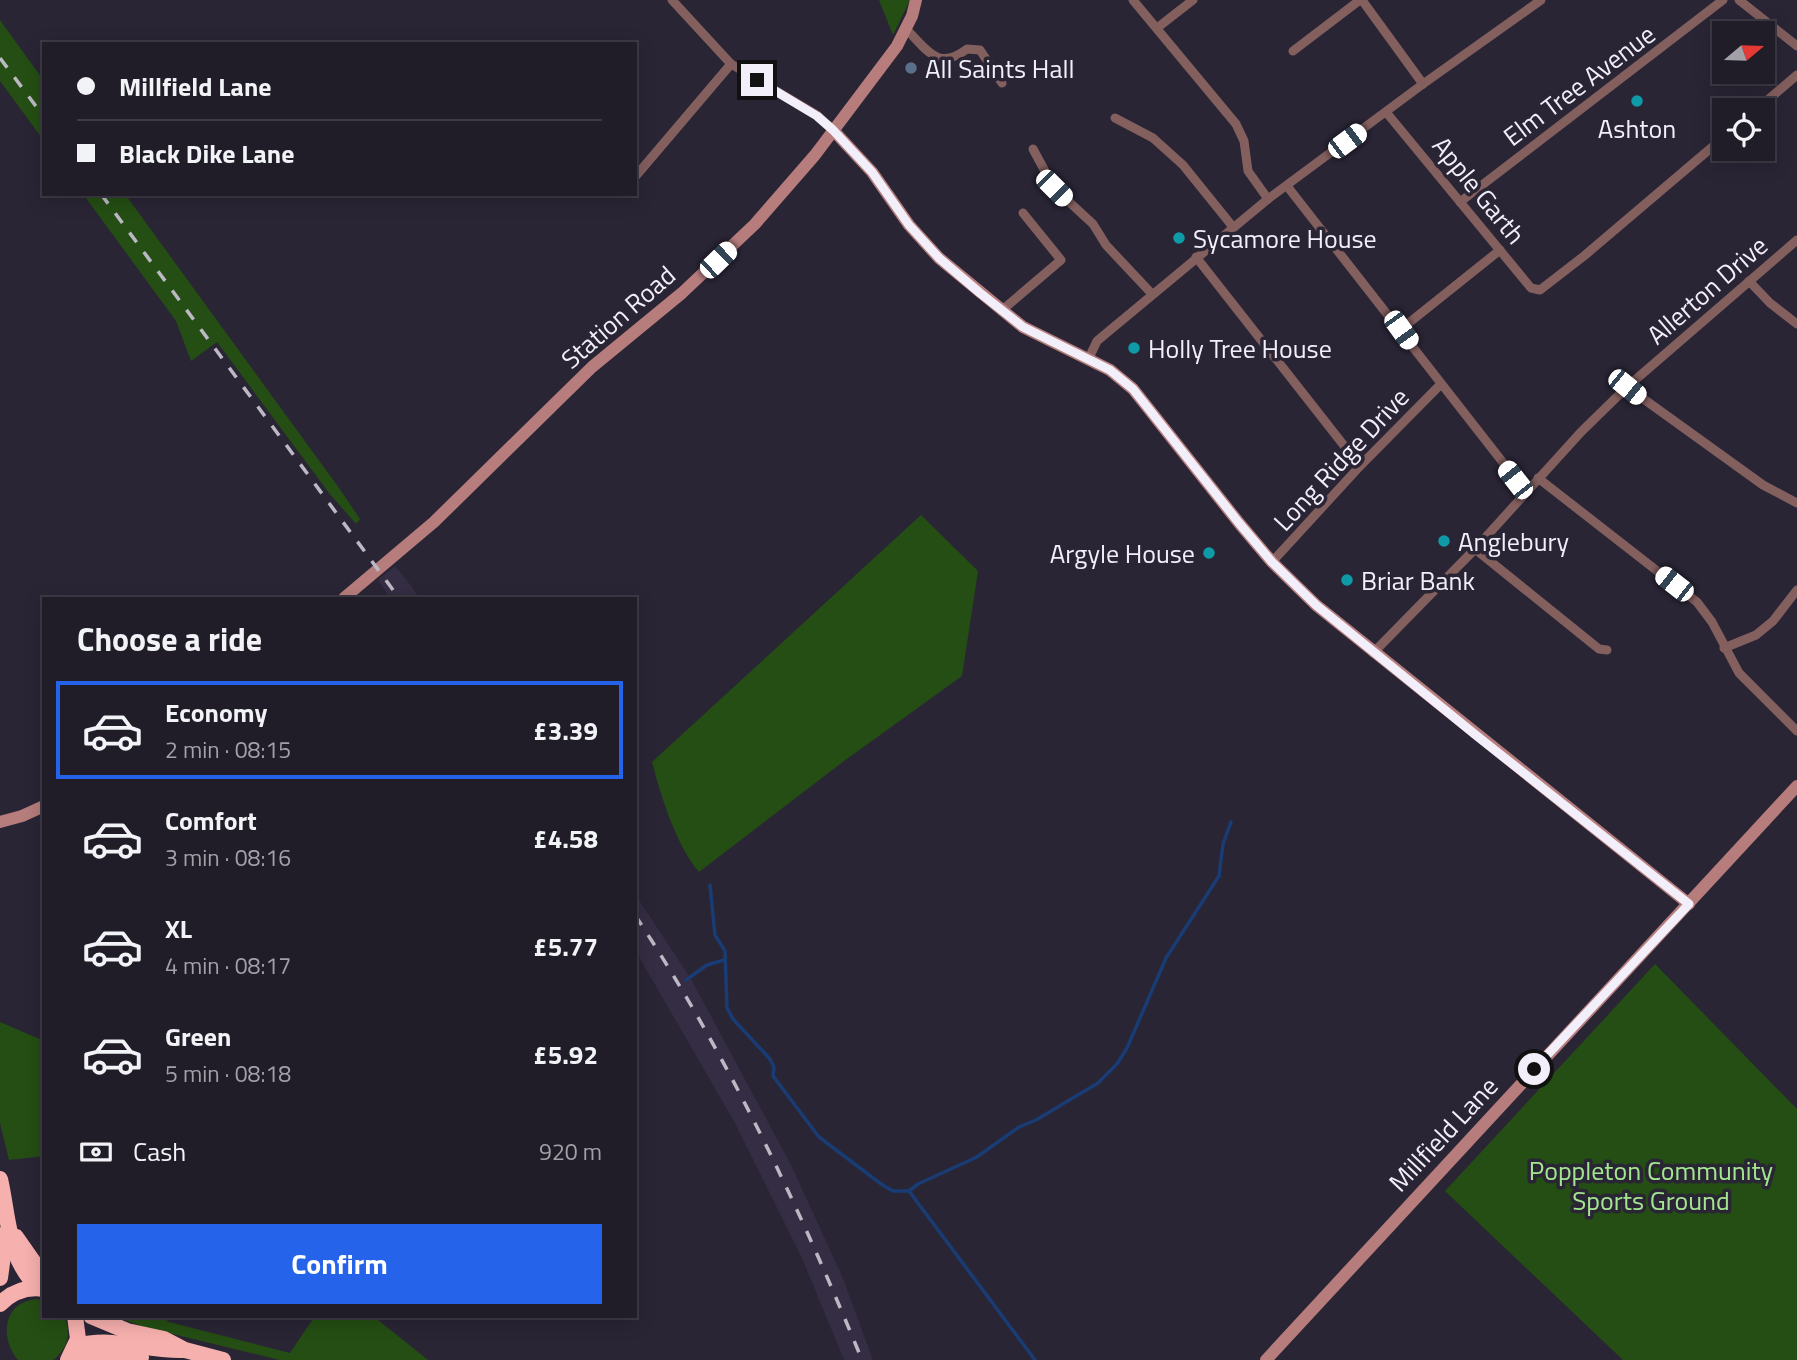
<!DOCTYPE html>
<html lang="en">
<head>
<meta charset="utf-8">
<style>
  body { margin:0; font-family:"Titillium Web",sans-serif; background:#282530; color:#f1f3f6; height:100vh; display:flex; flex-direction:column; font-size:26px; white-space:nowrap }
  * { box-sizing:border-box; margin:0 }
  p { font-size:23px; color:#a2a1a8 }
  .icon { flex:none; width:38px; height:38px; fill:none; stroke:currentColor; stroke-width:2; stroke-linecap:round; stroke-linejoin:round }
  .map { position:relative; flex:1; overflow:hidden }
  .drawer { position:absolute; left:42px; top:597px; width:595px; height:721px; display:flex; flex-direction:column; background:#201c28; border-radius:0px; box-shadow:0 4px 18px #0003,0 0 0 2px #3d3a45 }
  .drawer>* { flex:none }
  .guide { position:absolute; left:42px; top:42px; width:595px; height:154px; border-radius:0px; box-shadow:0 4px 18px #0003,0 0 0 2px #3d3a45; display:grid; align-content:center; height:154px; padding:0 35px; background:#201c28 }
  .needle { width:46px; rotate:71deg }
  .fabs { position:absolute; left:1712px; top:21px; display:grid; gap:14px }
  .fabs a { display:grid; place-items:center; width:63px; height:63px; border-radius:0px; background:#201c28; box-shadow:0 4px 18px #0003,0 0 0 2px #3d3a45; font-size:35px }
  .end { position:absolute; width:32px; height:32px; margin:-16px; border:9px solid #f2effa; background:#111; box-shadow:0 0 0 4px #111 }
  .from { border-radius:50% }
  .car { position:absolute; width:21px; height:42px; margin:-21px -10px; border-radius:9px; box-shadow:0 0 5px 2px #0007; background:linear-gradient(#fff 24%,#345 0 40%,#fff 0 76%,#345 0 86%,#fff 0) }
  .guide b { display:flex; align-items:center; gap:24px; height:66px; font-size:26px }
  .guide b+b { border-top:2px solid #3d3a45 }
  .guide i { width:18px; height:18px; background:#f1f3f6 }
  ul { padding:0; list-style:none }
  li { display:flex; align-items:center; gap:21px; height:98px; margin:0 14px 10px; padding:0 21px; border:4px solid transparent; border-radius:0px }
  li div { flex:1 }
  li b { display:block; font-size:26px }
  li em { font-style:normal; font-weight:700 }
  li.on { border-color:#2563eb }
  li>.icon { width:63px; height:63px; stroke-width:1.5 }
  h2 { padding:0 35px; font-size:32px; line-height:84px }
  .pay { display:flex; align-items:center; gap:18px; height:77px; padding:0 35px; font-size:26px }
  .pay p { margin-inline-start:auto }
  .primary-button { display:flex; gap:14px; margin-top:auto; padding:14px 35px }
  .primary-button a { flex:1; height:80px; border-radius:0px; background:#2563eb; color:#fff; font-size:28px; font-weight:700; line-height:80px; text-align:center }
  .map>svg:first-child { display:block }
</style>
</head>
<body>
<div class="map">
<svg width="1797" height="1360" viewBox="0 0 1797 1360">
  <rect width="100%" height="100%" fill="#2a2535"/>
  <g fill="#352d43">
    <path d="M 395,566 L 412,587 L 419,598 L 390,598 L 378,580 Z"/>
    <path d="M 635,894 L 691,979 L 791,1165 L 842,1276 L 873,1360 L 844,1360 L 802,1258 L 735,1123 L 635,950 Z"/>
  </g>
  <g fill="#244e13">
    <path d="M 879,0 L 910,0 L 893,35 Z"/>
    <path d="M 0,20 L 44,81 L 44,141 L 0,81 Z"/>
    <path d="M 83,194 L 125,194 L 339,488 L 360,519 L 356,524 L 329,493 L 217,342 L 191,361 L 176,321 Z"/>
    <path d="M 921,515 L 978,571 L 962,676 L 844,761 L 699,872 C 676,845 661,796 652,762 Z"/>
    <path d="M 1655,964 L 1797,1109 L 1797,1360 L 1623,1360 L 1445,1191 Z"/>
    <path d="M 0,1022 L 44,1041 L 44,1156 L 9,1160 L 0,1123 Z"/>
    <path d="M 37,1299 L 44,1301 L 44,1316 L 64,1316 C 72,1333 68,1349 53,1360 L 18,1360 C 0,1338 2,1302 37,1299 Z"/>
    <path d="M 114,1316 L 161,1316 L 169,1322 L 290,1353 L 315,1316 L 373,1316 L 428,1360 L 280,1360 L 144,1327 Z"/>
  </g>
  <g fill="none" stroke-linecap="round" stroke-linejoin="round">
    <g stroke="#183c73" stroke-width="3.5">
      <path d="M 710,885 L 715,935 L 725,951 L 727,1008 L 733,1019 L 770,1059 L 774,1067 L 773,1076 L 819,1137 L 881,1184 L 893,1191 L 909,1191 L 1035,1360"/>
      <path d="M 686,980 L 707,965 L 724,960"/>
      <path d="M 909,1191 L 918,1184 L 977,1157 L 1019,1127 L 1036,1120 L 1098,1083 L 1117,1064 L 1127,1048 L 1166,958 L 1219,876 L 1223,844 L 1231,822"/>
    </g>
    <g stroke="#835f5e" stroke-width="9">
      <path d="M 672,0 L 731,64 L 817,115 L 833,130"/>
      <path d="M 1133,0 L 1236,124 L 1244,141 L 1248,171 L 1268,199"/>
      <path d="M 1362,0 L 1423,84"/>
      <path d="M 1739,0 L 1797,46"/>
      <path d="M 905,28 C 927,49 937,72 967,49 L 980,50 L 1002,83"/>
      <path d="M 1157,28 L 1193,0"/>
      <path d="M 1293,51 L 1360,0"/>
      <path d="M 1756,110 L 1797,75"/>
      <path d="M 1386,112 L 1531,288 L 1540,290 L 1584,256 L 1724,137"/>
      <path d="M 1115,118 L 1153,138 L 1183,165 L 1233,227"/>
      <path d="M 1033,149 L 1054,188 L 1093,224 L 1106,245 L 1152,294"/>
      <path d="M 635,177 L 731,64"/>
      <path d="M 1287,186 L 1526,492"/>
      <path d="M 1460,202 L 1723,0"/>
      <path d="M 1196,257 L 1360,466"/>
      <path d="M 1749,281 L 1770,303 L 1797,324"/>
      <path d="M 1001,311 L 1061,260 L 1023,213"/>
      <path d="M 1400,330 L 1500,250"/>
      <path d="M 1089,358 L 1097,341 L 1268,199 L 1423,84 L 1541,0"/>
      <path d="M 1627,387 L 1763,485 L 1797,503"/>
      <path d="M 1538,478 L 1697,602 L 1712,622 L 1739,673 L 1797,731"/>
      <path d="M 1475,549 L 1599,649 L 1607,650"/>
      <path d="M 1272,562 L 1360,466 L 1441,384"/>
      <path d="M 1724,648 L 1756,635 L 1773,621 L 1797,590"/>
      <path d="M 1373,653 L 1475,549 L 1581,432 L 1627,387 L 1797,240"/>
    </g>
    <g stroke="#b67d7c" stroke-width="12">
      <path d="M 833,130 L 872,172 L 909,225 L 939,258 L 1023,327 L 1110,370 L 1133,389 L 1239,523 L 1272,562 L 1316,605 L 1689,904"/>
      <path d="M 344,598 L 434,522 L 592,367 L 682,293 L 755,224 L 815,155 L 897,46 L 912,16 L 916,0"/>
      <path d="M 0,822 L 22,816 L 44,806"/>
      <path d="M 1266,1360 L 1797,786"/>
    </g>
    <g stroke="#f6b0ae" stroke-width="16">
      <path d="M 0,1179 C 9,1218 7,1259 39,1288"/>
      <path d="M 16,1237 L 44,1277"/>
      <path d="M 0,1278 L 6,1233"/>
      <path d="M 0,1304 C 12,1292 26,1286 44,1289"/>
      <path d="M 91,1316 L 127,1331 L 164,1339 L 185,1350 L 223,1360"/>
      <path d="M 76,1346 C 115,1336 144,1351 183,1350"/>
      <path d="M 68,1360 L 78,1339 L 75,1316"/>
      <path d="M 83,1360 L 115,1354 L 141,1357"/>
    </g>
    <g stroke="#bcb8c4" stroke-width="3.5" stroke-dasharray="12 12" stroke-linecap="butt">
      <path d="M 0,58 L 44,117"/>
      <path d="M 101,194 L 399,598"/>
      <path d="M 635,915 C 727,1054 799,1206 862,1360"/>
    </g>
  </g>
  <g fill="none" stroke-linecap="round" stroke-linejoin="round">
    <path stroke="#f2effa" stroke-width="9" d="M 757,80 L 817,116 L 833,130 L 872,172 L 909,225 L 939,258 L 980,293 L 1023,327 L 1110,370 L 1133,389 L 1239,523 L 1272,562 L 1316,605 L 1477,736 L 1689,904 L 1534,1069"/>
  </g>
  <circle fill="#5c6f8a" stroke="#2a2535" stroke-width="2.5" cx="911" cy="68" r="7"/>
  <g fill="#0f9aa8" stroke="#2a2535" stroke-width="2.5">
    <circle cx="1637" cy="101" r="7"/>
    <circle cx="1179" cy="238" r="7"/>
    <circle cx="1134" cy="348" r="7"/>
    <circle cx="1444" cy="541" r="7"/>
    <circle cx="1209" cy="553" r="7"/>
    <circle cx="1347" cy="580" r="7"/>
  </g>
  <g text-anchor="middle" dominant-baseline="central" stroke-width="7" stroke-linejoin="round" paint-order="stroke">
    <g font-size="26" fill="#f2effa" stroke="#2a2535" text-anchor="start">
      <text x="925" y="68">All Saints Hall</text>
      <text x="1637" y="128" text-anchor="middle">Ashton</text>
      <text x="1193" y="238">Sycamore House</text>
      <text x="1148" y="348">Holly Tree House</text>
      <text x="1458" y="541">Anglebury</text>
      <text x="1195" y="553" text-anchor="end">Argyle House</text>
      <text x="1361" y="580">Briar Bank</text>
    </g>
    <g font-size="26" fill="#f2effa" stroke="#2a2535">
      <text transform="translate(1579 85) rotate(-37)">Elm Tree Avenue</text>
      <text transform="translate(1479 190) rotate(51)">Apple Garth</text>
      <text transform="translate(1707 290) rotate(-41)">Allerton Drive</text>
      <text transform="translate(618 317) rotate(-41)">Station Road</text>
      <text transform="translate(1341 459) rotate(-47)">Long Ridge Drive</text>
      <text transform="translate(1443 1134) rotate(-47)">Millfield Lane</text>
    </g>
    <g font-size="26" fill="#a4e68f" stroke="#2a2535">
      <text x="1651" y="1170">Poppleton Community<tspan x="1651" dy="30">Sports Ground</tspan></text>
    </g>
  </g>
</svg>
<div class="fabs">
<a><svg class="needle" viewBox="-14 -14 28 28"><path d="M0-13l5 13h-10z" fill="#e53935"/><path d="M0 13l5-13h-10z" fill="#a2a1a8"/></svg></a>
<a><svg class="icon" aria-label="locate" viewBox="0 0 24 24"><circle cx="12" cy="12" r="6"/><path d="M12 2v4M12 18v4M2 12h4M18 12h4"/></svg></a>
</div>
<i class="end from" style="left:1534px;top:1069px"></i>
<i class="end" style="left:757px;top:80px"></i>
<i class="car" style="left:1347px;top:141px;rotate:53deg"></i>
<i class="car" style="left:1054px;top:188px;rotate:135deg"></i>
<i class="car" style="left:718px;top:260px;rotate:46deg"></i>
<i class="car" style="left:1401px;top:330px;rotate:144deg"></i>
<i class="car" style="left:1627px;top:387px;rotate:129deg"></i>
<i class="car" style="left:1515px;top:480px;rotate:322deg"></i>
<i class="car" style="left:1674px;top:584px;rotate:308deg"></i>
<div class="guide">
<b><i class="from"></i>Millfield Lane</b>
<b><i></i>Black Dike Lane</b>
</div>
<section class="drawer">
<h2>Choose a ride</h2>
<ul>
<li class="on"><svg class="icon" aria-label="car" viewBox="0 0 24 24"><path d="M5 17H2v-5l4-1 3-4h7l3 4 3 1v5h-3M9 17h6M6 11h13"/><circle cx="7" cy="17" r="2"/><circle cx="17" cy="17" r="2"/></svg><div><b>Economy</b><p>2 min · 08:15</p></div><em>£3.39</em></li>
<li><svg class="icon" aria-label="car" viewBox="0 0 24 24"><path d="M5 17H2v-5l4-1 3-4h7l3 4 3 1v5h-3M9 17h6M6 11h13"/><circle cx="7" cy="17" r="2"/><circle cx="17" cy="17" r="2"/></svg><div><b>Comfort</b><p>3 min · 08:16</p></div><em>£4.58</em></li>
<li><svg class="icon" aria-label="car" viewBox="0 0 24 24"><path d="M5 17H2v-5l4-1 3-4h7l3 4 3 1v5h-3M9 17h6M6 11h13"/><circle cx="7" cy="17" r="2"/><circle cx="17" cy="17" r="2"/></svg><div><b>XL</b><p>4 min · 08:17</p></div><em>£5.77</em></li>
<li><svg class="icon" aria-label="car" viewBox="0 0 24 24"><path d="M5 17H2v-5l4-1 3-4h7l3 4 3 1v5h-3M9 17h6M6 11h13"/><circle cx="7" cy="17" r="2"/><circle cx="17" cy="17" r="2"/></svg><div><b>Green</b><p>5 min · 08:18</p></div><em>£5.92</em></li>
</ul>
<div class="pay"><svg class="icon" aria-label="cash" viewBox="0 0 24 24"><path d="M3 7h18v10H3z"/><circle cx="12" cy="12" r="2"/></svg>Cash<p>920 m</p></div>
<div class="primary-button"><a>Confirm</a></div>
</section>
</div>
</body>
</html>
